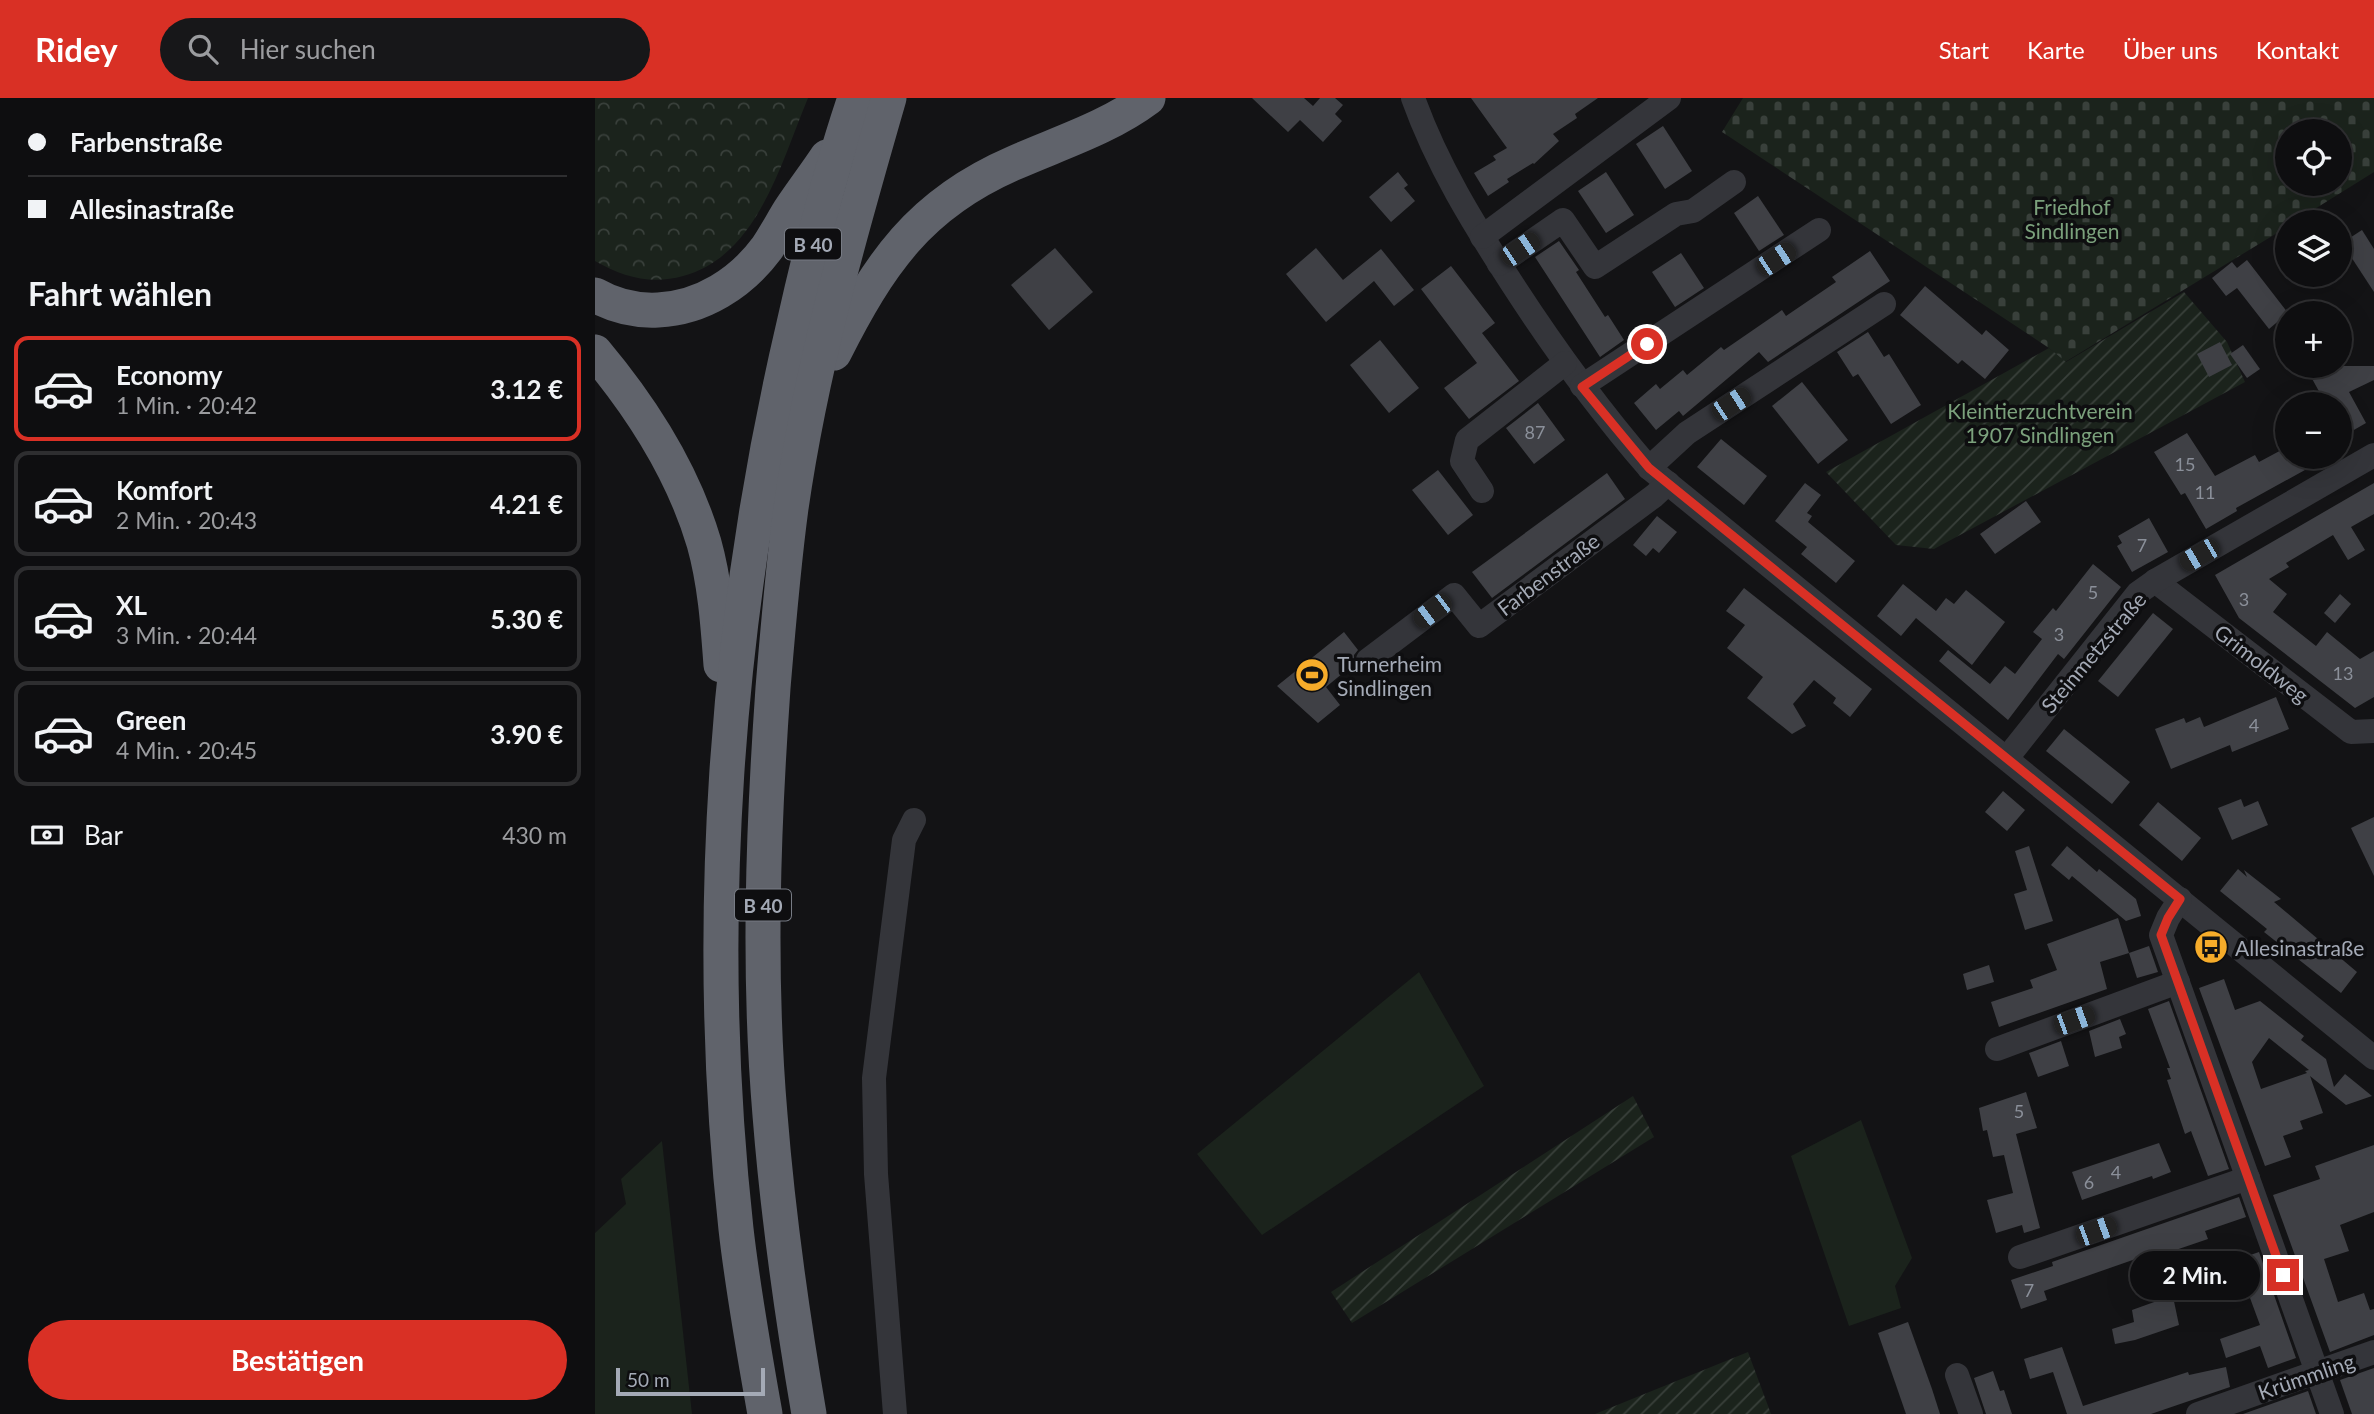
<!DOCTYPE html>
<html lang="de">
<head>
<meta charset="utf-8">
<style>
  body { margin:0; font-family:Lato,sans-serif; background:#171719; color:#f1f3f6; height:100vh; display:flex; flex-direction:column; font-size:26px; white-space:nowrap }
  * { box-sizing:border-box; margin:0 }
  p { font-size:23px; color:#9b9c9f }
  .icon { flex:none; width:38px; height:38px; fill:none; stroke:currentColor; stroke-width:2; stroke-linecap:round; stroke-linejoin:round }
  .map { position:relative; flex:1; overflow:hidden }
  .side { display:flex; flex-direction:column; background:#0e0e10; width:595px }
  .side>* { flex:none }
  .top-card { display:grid; align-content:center; height:154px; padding:0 28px; background:#0e0e10 }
  .tools { position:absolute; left:1680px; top:21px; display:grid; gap:14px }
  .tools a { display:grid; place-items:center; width:77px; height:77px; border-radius:50%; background:#0e0e10; box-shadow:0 7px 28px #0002,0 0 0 2px #2e2e30; font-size:35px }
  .scale { position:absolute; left:21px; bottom:18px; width:149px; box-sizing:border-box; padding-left:7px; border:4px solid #a4aab6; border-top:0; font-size:19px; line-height:24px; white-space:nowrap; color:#a4aab6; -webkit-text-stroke:5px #0e0e10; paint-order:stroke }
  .end { position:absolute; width:32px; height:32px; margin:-16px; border:9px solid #d93025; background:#fff; box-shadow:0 0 0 4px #fff }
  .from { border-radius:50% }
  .bubble { position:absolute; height:49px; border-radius:24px; background:#0e0e10; box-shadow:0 7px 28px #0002,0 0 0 2px #2e2e30; font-size:23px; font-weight:700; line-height:49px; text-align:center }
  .car { position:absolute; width:21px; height:42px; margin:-21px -10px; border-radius:9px; box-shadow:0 0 5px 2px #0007; background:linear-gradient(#222 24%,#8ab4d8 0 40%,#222 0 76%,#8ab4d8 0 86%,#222 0) }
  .top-card b { display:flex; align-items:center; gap:24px; height:66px; font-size:26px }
  .top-card b+b { border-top:2px solid #2e2e30 }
  .top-card i { width:18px; height:18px; background:#f1f3f6 }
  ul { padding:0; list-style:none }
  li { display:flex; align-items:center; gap:21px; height:105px; margin:0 14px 10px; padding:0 14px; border:4px solid #2e2e30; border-radius:14px }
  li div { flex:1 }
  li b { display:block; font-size:26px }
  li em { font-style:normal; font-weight:700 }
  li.active { border-color:#d93025 }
  li>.icon { width:63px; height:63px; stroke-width:1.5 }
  h2 { padding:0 28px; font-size:32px; line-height:84px }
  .pay { display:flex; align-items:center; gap:18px; height:77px; padding:0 28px; font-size:26px }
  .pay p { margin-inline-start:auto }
  .primary-button { display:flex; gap:14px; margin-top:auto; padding:14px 28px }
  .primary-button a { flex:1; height:80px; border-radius:42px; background:#d93025; color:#fff; font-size:28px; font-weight:700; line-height:80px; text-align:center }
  header { display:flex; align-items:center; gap:42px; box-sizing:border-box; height:98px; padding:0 35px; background:#d93025; color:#fff }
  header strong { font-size:33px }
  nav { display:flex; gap:38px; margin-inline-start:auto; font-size:24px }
  .search { width:490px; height:63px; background:#171719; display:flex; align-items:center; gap:18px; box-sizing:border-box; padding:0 24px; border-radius:38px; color:#9b9c9f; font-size:26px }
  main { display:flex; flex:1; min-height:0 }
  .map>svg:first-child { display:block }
</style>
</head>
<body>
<header>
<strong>Ridey</strong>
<div class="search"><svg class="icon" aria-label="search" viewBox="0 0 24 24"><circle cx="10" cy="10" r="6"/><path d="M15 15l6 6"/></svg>Hier suchen</div>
<nav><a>Start</a><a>Karte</a><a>Über uns</a><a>Kontakt</a></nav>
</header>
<main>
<section class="side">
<div class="top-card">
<b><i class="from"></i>Farbenstraße</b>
<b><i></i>Allesinastraße</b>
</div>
<h2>Fahrt wählen</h2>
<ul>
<li class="active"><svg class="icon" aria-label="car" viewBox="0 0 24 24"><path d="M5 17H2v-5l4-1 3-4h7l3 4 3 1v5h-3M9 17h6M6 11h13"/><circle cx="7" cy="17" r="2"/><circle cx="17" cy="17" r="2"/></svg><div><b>Economy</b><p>1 Min. · 20:42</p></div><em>3.12 €</em></li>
<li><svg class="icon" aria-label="car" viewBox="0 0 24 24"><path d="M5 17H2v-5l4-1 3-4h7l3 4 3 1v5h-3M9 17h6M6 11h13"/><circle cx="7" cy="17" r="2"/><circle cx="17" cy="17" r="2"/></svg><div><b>Komfort</b><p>2 Min. · 20:43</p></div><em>4.21 €</em></li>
<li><svg class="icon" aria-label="car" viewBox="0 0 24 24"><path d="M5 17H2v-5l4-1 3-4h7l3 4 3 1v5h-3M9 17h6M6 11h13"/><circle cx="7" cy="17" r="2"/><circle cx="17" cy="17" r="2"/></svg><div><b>XL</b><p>3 Min. · 20:44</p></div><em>5.30 €</em></li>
<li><svg class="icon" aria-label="car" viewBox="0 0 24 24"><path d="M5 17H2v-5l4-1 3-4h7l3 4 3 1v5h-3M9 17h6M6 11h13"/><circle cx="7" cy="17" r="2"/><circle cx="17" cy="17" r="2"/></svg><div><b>Green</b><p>4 Min. · 20:45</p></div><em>3.90 €</em></li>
</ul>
<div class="pay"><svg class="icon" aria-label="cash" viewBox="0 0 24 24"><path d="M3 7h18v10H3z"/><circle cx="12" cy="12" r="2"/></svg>Bar<p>430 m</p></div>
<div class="primary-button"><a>Bestätigen</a></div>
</section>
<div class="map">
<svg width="1779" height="1316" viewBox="0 0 1779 1316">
  <defs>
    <pattern id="forest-crowns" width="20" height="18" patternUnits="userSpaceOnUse" patternTransform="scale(1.75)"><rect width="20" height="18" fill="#1b231c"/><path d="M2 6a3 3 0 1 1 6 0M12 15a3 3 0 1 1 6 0" fill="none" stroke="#39403b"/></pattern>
    <pattern id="cemetery-stones" width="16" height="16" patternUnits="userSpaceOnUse" patternTransform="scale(1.75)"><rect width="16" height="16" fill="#1b231c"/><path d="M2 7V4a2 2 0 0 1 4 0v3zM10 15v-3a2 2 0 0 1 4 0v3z" fill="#39403b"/></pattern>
    <pattern id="garden-furrows" width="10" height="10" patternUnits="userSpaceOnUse" patternTransform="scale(1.75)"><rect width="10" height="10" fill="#1b231c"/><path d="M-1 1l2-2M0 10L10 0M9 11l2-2" fill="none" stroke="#39403b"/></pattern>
  </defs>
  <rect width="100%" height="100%" fill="#131315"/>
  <g fill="#1b231c">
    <path d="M 824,874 L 889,988 L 667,1137 L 602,1056 Z"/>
    <path d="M 1266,1022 L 1317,1160 L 1300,1188 L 1306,1210 L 1254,1228 L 1196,1058 Z"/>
    <path d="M 67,1043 L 97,1316 L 0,1316 L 0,1135 L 31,1106 L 26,1081 Z"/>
  </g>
  <path fill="url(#forest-crowns)" d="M 0,0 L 213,0 C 186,64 163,158 88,178 C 56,187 28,179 0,163 Z"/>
  <path fill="url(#cemetery-stones)" fill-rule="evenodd" d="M 1148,0 L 1779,0 L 1779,74 L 1699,124 L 1692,124 L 1692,129 L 1470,264 L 1454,250 L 1127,34 ZM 1692,33 L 1745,33 L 1745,86 L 1692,86 Z"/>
  <g fill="url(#garden-furrows)">
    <path d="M 1589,194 L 1632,244 L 1650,284 L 1339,451 L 1301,447 L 1231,374 L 1454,250 L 1471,264 Z"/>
    <path d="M 1038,998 L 1059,1039 L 757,1225 L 736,1194 Z"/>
    <path d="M 1153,1254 L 1176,1316 L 1000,1316 Z"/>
  </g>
  <g fill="#3f4045" fill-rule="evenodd">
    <path d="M 657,0 L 709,0 L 718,8 L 725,0 L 740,0 L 748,7 L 740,16 L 747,23 L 728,44 L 705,22 L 693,34 Z"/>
    <path d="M 876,0 L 1003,0 L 980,16 L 982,20 L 958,36 L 964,43 L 939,66 L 938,65 L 912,81 L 914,84 L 893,98 L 879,75 L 901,62 L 898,58 L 912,50 Z"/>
    <path d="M 1068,28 L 1097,73 L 1070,91 L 1041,46 Z"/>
    <path d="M 803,74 L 813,87 L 809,90 L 820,103 L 796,124 L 774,99 Z"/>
    <path d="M 1011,74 L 1039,117 L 1011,135 L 983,93 Z"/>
    <path d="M 1163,98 L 1189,137 L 1164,153 L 1139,115 Z"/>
    <path d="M 1767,132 L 1779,151 L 1779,194 L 1747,145 Z"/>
    <path d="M 964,143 L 984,172 L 981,174 L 1010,219 L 1013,217 L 1029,242 L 1005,259 L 940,159 Z"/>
    <path d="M 460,150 L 498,194 L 454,232 L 416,187 Z"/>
    <path d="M 721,150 L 748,182 L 786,151 L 819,192 L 799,208 L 779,183 L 731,224 L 691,176 Z"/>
    <path d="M 1275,153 L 1295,183 L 1173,264 L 1164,254 L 1088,318 L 1084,313 L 1061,332 L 1039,305 L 1061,286 L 1065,291 L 1088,272 L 1092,277 L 1126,249 L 1129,252 L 1187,212 L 1191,218 L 1241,184 L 1237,179 Z"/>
    <path d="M 1086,155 L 1109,190 L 1080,209 L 1057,174 Z"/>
    <path d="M 1652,162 L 1693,215 L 1674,231 L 1642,190 L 1631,198 L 1617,180 L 1637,164 L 1642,170 Z"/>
    <path d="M 856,168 L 900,225 L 887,235 L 924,283 L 874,321 L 849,290 L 882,265 L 826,191 Z"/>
    <path d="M 1330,188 L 1387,237 L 1391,232 L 1414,252 L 1390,281 L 1367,262 L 1363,266 L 1305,217 Z"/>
    <path d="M 1273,234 L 1289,259 L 1294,256 L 1326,307 L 1296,326 L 1263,276 L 1258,279 L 1242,254 Z"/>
    <path d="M 785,242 L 824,290 L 794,315 L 755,267 Z"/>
    <path d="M 1625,244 L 1637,267 L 1614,279 L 1602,256 Z"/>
    <path d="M 1648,247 L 1665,271 L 1652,280 L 1635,256 Z"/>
    <path d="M 1710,268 L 1779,268 L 1779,282 L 1754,294 L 1771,325 L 1745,340 L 1745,306 L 1731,306 Z"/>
    <path d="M 1207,284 L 1253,342 L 1223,366 L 1177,308 Z"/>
    <path d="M 943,305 L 970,342 L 939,366 L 911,330 Z"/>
    <path d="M 1592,335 L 1620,378 L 1660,357 L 1664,364 L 1692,349 L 1692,359 L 1702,359 L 1710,372 L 1641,410 L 1642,413 L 1611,431 L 1590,395 L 1586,397 L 1559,354 Z"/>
    <path d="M 1126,341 L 1172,378 L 1149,407 L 1102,369 Z"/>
    <path d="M 843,372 L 878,417 L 853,437 L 817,392 Z"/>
    <path d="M 1012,375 L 1030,401 L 897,500 L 877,474 Z"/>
    <path d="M 1210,385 L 1226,397 L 1212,415 L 1217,418 L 1213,424 L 1260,463 L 1241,485 L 1206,456 L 1212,449 L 1180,423 Z"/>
    <path d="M 1779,385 L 1779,416 L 1756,429 L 1770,452 L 1753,462 L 1738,437 L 1691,465 L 1694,469 L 1674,481 L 1692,496 L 1678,514 L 1721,548 L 1732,534 L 1765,561 L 1779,553 L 1779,599 L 1760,610 L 1644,520 L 1620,477 Z"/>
    <path d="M 1431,403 L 1446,424 L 1400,456 L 1385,436 Z"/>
    <path d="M 1062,418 L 1082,434 L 1064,455 L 1058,450 L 1051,458 L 1038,447 Z"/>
    <path d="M 1554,420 L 1573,454 L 1537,474 L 1522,448 L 1527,445 L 1523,438 Z"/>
    <path d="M 1498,466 L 1526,489 L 1469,561 L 1463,556 L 1413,622 L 1344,563 L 1353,552 L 1395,586 L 1410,568 L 1420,576 L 1447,541 L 1438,534 L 1458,510 L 1461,513 Z"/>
    <path d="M 1308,486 L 1341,513 L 1351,500 L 1359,506 L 1371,492 L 1410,524 L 1377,567 L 1321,520 L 1306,538 L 1282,518 Z"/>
    <path d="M 1149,490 L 1277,591 L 1255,619 L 1238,605 L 1241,600 L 1219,582 L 1198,606 L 1211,628 L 1197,636 L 1152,600 L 1168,579 L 1132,550 L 1150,527 L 1131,513 Z"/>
    <path d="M 1745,496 L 1756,506 L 1740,525 L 1729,515 Z"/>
    <path d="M 1558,515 L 1578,531 L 1523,599 L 1503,583 Z"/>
    <path d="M 749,534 L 763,552 L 759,557 L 759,566 L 731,589 L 745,607 L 723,625 L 682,588 Z"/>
    <path d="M 1681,599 L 1694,631 L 1637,654 L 1635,647 L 1576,671 L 1560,631 L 1589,620 L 1591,625 L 1605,619 L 1609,629 Z"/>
    <path d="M 1469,631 L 1535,684 L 1517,706 L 1451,653 Z"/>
    <path d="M 1408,693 L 1430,712 L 1412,733 L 1390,714 Z"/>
    <path d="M 1646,701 L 1649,709 L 1663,703 L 1673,727 L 1637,742 L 1623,710 Z"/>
    <path d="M 1563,704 L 1606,740 L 1587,763 L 1544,727 Z"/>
    <path d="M 1779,719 L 1779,778 L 1756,730 Z"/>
    <path d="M 1434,748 L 1458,823 L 1430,832 L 1419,796 L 1432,792 L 1420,753 Z"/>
    <path d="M 1472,748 L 1502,774 L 1504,771 L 1541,801 L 1546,818 L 1531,823 L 1477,778 L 1474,782 L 1456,767 Z"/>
    <path d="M 1643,771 L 1652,779 L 1649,772 L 1686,801 L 1679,804 L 1762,874 L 1746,895 L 1669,834 L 1672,831 L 1625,793 Z"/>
    <path d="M 1523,820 L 1534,855 L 1505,864 L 1512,891 L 1404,929 L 1396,904 L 1438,890 L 1435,882 L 1462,872 L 1452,846 Z"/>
    <path d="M 1554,848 L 1563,874 L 1542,880 L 1534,855 Z"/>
    <path d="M 1394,867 L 1399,884 L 1372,892 L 1368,876 Z"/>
    <path d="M 1629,881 L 1640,912 L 1665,903 L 1709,938 L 1706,942 L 1731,961 L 1739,989 L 1750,976 L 1777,998 L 1751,1007 L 1715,978 L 1728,1015 L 1705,1023 L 1708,1031 L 1688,1038 L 1696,1059 L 1670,1068 L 1604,890 ZM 1674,940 L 1714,972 L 1710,973 L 1712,975 L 1666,991 L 1657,964 Z"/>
    <path d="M 1574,903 L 1634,1071 L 1613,1078 L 1596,1033 L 1590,1036 L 1572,982 L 1576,981 L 1572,970 L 1575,970 L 1553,911 Z"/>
    <path d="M 1525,921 L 1531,936 L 1524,939 L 1527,950 L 1500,959 L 1494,933 Z"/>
    <path d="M 1466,943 L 1474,968 L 1443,979 L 1434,955 Z"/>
    <path d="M 1431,994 L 1442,1030 L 1421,1036 L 1445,1130 L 1429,1135 L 1427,1127 L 1401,1135 L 1392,1102 L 1418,1095 L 1409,1057 L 1398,1059 L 1392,1032 L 1388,1033 L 1384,1010 Z"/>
    <path d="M 1564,1045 L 1576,1074 L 1558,1081 L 1557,1078 L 1487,1102 L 1477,1074 Z"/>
    <path d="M 1779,1047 L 1779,1114 L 1745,1127 L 1754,1153 L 1729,1161 L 1743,1204 L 1769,1195 L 1775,1212 L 1779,1211 L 1779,1237 L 1735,1254 L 1678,1097 L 1725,1081 L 1720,1068 Z"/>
    <path d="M 1644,1099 L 1651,1119 L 1610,1133 L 1613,1141 L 1569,1156 L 1584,1227 L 1540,1242 L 1520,1246 L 1517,1231 L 1539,1224 L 1537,1212 L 1562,1203 L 1552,1157 L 1449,1193 L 1452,1202 L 1426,1211 L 1416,1182 L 1458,1168 L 1457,1164 Z"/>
    <path d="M 1664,1154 L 1701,1260 L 1673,1270 L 1665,1248 L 1631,1260 L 1625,1241 L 1665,1227 L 1641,1162 Z"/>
    <path d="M 1313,1224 L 1337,1291 L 1345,1316 L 1311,1316 L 1283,1235 Z"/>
    <path d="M 1467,1249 L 1488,1308 L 1593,1274 L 1594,1277 L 1631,1269 L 1635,1289 L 1556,1316 L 1472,1316 L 1458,1274 L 1435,1281 L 1429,1261 Z"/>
    <path d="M 1779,1270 L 1779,1316 L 1757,1316 L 1745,1282 Z"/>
    <path d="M 1398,1273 L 1405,1293 L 1409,1292 L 1417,1316 L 1391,1316 L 1379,1280 Z"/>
    <path d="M 1713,1293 L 1721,1316 L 1648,1316 Z"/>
  </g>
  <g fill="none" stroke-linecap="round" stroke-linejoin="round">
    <g stroke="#34353a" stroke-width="24">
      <path d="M 818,0 C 842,67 878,125 916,184 C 958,249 1003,311 1054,370 L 1779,960"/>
      <path d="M 887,139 L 1074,0"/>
      <path d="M 904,166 L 968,122 L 1000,169 L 1081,116 L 1098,113 L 1139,84"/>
      <path d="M 987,288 L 1224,132"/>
      <path d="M 1054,370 L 1092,335 L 1289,206"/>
      <path d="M 887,393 L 867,363 L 872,342 L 970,265"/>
      <path d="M 1560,483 L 1756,634 L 1779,633"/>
      <path d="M 773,562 L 859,497 L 884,528 L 1059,398 L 1073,385"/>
      <path d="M 1412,660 L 1543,495 L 1560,483 L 1779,357"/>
      <path d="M 1585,801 L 1573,820 L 1566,837 L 1737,1316"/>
      <path d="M 1402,951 L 1583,884"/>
      <path d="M 1425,1159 L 1653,1080"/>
      <path d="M 1362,1277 L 1376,1316"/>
      <path d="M 300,1316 L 281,1076 L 279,980 L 309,742 L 319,722"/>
      <path d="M 1603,1316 L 1779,1254"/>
    </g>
    <g stroke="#60636b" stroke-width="35">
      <path d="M 0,197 C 19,208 42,213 63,212 C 107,210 146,185 172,150 C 180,138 187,125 195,112 C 207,94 220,77 232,59"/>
      <path d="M 0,254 C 47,310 88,374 109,445 C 120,484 123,526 126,567"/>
      <path d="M 239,255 C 284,166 324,106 419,65 C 464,45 513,30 553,0"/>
      <path d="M 170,1316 C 159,1254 148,1193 141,1131 C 108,830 130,520 199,226 C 216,150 235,74 260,0"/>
      <path d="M 214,1316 C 197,1217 183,1118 175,1017 C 163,875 168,732 178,590 C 183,530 188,469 196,410 C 216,270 255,135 294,0"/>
    </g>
  </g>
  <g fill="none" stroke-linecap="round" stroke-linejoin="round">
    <path stroke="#d93025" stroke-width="9" d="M 1052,246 L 987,289 L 1054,370 L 1585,801 L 1573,820 L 1566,837 L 1688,1177"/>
  </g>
  <defs>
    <g id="stadium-disc" transform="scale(1.75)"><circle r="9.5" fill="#f6ac2a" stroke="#0e0e10"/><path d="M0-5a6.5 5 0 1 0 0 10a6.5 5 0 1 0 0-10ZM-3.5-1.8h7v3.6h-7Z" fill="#111"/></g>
    <g id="bus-disc" transform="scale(1.75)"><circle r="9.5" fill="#f6ac2a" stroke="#0e0e10"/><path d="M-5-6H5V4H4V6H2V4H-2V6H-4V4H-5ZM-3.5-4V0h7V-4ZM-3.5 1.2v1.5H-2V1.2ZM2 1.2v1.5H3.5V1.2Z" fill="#111"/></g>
  </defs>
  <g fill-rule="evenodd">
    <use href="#stadium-disc" x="717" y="577"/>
    <use href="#bus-disc" x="1616" y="849"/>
  </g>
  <g text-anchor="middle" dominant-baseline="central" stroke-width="7" stroke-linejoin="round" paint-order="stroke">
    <g font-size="18" fill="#8b909a">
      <text x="940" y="334">87</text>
      <text x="1590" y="366">15</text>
      <text x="1610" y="394">11</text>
      <text x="1547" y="447">7</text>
      <text x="1498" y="494">5</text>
      <text x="1649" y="501">3</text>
      <text x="1464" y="536">3</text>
      <text x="1748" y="575">13</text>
      <text x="1659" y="627">4</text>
      <text x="1424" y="1013">5</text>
      <text x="1521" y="1074">4</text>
      <text x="1494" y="1084">6</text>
      <text x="1434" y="1192">7</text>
    </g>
    <g fill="#0e0e10" stroke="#777b84" stroke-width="2">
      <rect x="190" y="130.5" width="56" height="31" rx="5"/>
      <rect x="140" y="791.5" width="56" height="31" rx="5"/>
    </g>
    <g font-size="19" font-weight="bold" fill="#a4aab6">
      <text x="218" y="146">B 40</text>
      <text x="168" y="807">B 40</text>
    </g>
    <g font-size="21" fill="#7ba17c" stroke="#0e0e10">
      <text x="1477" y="108">Friedhof<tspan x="1477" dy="24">Sindlingen</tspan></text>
      <text x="1445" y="312">Kleintierzuchtverein<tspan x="1445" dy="24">1907 Sindlingen</tspan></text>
    </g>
    <g font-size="21" fill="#a4aab6" stroke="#0e0e10">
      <text transform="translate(953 476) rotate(-37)">Farbenstraße</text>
      <text transform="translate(1498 554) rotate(-50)">Steinmetzstraße</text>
      <text transform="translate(1667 565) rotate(38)">Grimoldweg</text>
      <text transform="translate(1711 1278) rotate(-19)">Krümmling</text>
    </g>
    <g font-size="21" fill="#a4aab6" stroke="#0e0e10" text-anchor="start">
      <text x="742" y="565">Turnerheim<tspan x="742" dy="24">Sindlingen</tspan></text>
      <text x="1640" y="849">Allesinastraße</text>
    </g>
  </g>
</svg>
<div class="tools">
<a><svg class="icon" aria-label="locate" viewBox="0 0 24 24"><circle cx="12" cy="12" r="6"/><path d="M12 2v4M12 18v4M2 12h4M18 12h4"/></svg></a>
<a><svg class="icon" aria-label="layers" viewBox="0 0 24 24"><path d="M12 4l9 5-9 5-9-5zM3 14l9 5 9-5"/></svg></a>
<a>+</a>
<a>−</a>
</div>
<div class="scale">50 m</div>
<i class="end from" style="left:1052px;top:246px"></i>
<i class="end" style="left:1688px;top:1177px"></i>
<div class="bubble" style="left:1535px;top:1153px;width:130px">2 Min.</div>
<i class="car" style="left:925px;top:151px;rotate:56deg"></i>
<i class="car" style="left:1181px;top:161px;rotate:57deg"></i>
<i class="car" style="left:1136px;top:306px;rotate:57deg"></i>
<i class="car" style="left:1604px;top:457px;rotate:240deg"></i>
<i class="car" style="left:837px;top:513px;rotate:233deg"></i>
<i class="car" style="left:1479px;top:922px;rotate:70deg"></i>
<i class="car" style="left:1501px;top:1133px;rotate:70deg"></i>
</div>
</main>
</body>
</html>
